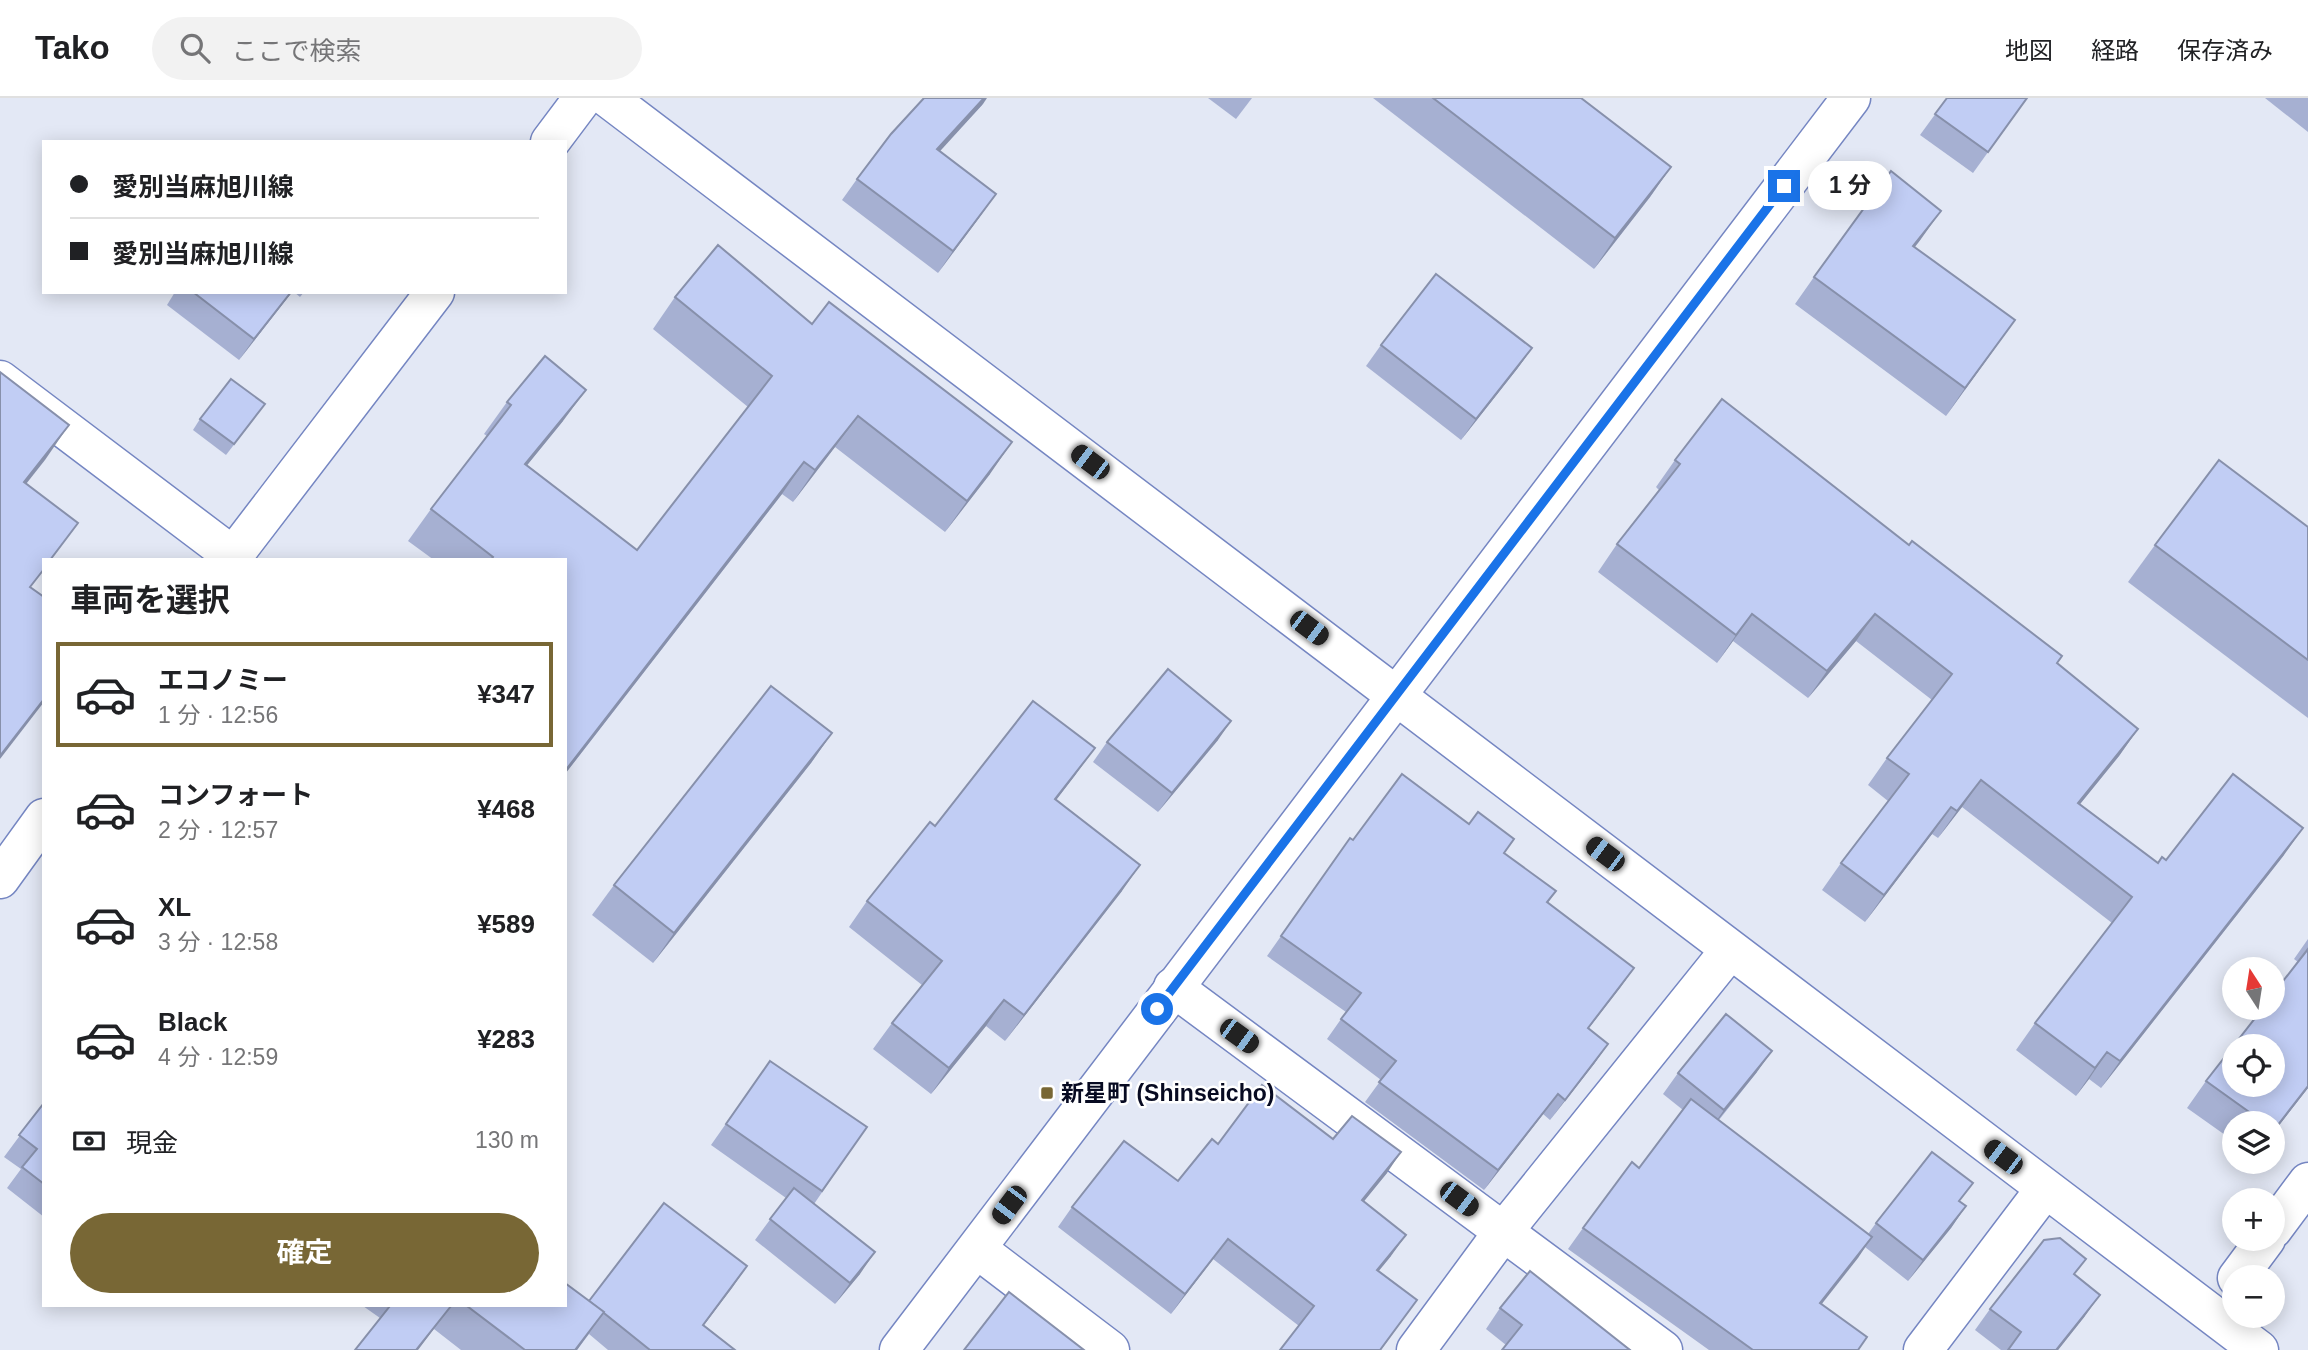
<!DOCTYPE html>
<html lang="ja">
<head>
<meta charset="utf-8">
<style>
  body { margin:0; font-family:Helvetica,"Noto Sans JP",sans-serif; background:#f2f2f2; color:#202124; height:100vh; display:flex; flex-direction:column; font-size:26px; white-space:nowrap }
  * { box-sizing:border-box; margin:0 }
  p { font-size:23px; color:#757577 }
  .icon { flex:none; width:38px; height:38px; fill:none; stroke:currentColor; stroke-width:2; stroke-linecap:round; stroke-linejoin:round }
  .map { position:relative; flex:1; overflow:hidden }
  .drawer { position:absolute; left:42px; top:460px; width:525px; height:749px; display:flex; flex-direction:column; background:#fff; border-radius:0px; box-shadow:0 4px 18px #0003 }
  .drawer>* { flex:none }
  .hud { position:absolute; left:42px; top:42px; width:525px; height:154px; border-radius:0px; box-shadow:0 4px 18px #0003; display:grid; align-content:center; height:154px; padding:0 28px; background:#fff }
  .needle { width:46px; rotate:348deg }
  .tools { position:absolute; left:2222px; top:859px; display:grid; gap:14px }
  .tools a { display:grid; place-items:center; width:63px; height:63px; border-radius:50%; background:#fff; box-shadow:0 4px 18px #0003; font-size:35px }
  .end { position:absolute; width:32px; height:32px; margin:-16px; border:9px solid #1a73e8; background:#fff; box-shadow:0 0 0 4px #fff }
  .from { border-radius:50% }
  .bubble { position:absolute; height:49px; border-radius:24px; background:#fff; box-shadow:0 4px 18px #0003; font-size:23px; font-weight:700; line-height:49px; text-align:center }
  .car { position:absolute; width:21px; height:42px; margin:-21px -10px; border-radius:9px; box-shadow:0 0 5px 2px #0007; background:linear-gradient(#222 24%,#8ab4d8 0 40%,#222 0 76%,#8ab4d8 0 86%,#222 0) }
  .hud b { display:flex; align-items:center; gap:24px; height:66px; font-size:26px }
  .hud b+b { border-top:2px solid #e0e0e0 }
  .hud i { width:18px; height:18px; background:#202124 }
  ul { padding:0; list-style:none }
  li { display:flex; align-items:center; gap:21px; height:105px; margin:0 14px 10px; padding:0 14px; border:4px solid transparent; border-radius:0px }
  li div { flex:1 }
  li b { display:block; font-size:26px }
  li em { font-style:normal; font-weight:700 }
  li.selected { border-color:#786735 }
  li>.icon { width:63px; height:63px; stroke-width:1.5 }
  h2 { padding:0 28px; font-size:32px; line-height:84px }
  .pay { display:flex; align-items:center; gap:18px; height:77px; padding:0 28px; font-size:26px }
  .pay p { margin-inline-start:auto }
  .button { display:flex; gap:14px; margin-top:auto; padding:14px 28px }
  .button a { flex:1; height:80px; border-radius:42px; background:#786735; color:#fff; font-size:28px; font-weight:700; line-height:80px; text-align:center }
  header { display:flex; align-items:center; gap:42px; box-sizing:border-box; height:98px; padding:0 35px; background:#fff; border-bottom:2px solid #e0e0e0 }
  header strong { font-size:33px }
  nav { display:flex; gap:38px; margin-inline-start:auto; font-size:24px }
  .search { width:490px; height:63px; background:#f2f2f2; display:flex; align-items:center; gap:18px; box-sizing:border-box; padding:0 24px; border-radius:38px; color:#757577; font-size:26px }
  .map>svg:first-child { display:block }
</style>
</head>
<body>
<header>
<strong>Tako</strong>
<div class="search"><svg class="icon" aria-label="search" viewBox="0 0 24 24"><circle cx="10" cy="10" r="6"/><path d="M15 15l6 6"/></svg>ここで検索</div>
<nav><a>地図</a><a>経路</a><a>保存済み</a></nav>
</header>
<div class="map">
<svg width="2308" height="1252" viewBox="0 0 2308 1252">
  <rect width="100%" height="100%" fill="#e3e8f5"/>
  <g fill="none" stroke-linecap="round" stroke-linejoin="round">
    <g stroke="#7586c2" stroke-width="41">
      <g id="minor">
        <path d="M 608,0 L 2259,1252"/>
        <path d="M 550,44 L 583,0"/>
        <path d="M 0,282 L 233,458"/>
        <path d="M 230,462 L 435,194"/>
        <path d="M 0,781 L 44,720"/>
        <path d="M 1173,889 L 1663,1252"/>
        <path d="M 2273,1131 L 2308,1084"/>
        <path d="M 977,1151 L 1110,1252"/>
        <path d="M 2237,1180 L 2266,1141"/>
        <path d="M 1416,1252 L 1503,1134 L 1730,852"/>
        <path d="M 1923,1252 L 2045,1091"/>
      </g>
    </g>
    <g stroke="#7586c2" stroke-width="41">
      <path id="primary" d="M 899,1252 L 1851,0"/>
    </g>
    <use href="#minor" stroke="#fff" stroke-width="38"/>
    <use href="#primary" stroke="#fff" stroke-width="38"/>
  </g>
  <g fill="#a6b0d2">
    <path d="M 1208,0 L 1252,0 L 1236,21 Z"/>
    <path d="M 1373,0 L 1581,0 L 1671,69 L 1650,99 L 1594,171 Z"/>
    <path d="M 1947,0 L 2027,0 L 1973,75 L 1920,37 Z"/>
    <path d="M 2265,0 L 2308,0 L 2308,34 Z"/>
    <path d="M 983,6 L 939,53 L 981,117 L 938,175 L 842,102 L 857,81 Z"/>
    <path d="M 1921,141 L 1915,149 L 1995,250 L 1946,318 L 1795,206 L 1814,179 Z"/>
    <path d="M 175,194 L 292,194 L 239,262 L 167,207 Z"/>
    <path d="M 294,194 L 304,194 L 300,199 Z"/>
    <path d="M 675,199 L 990,376 L 945,434 L 835,349 L 793,404 L 782,396 L 565,676 L 565,462 L 434,462 L 408,443 L 431,411 L 487,338 L 484,336 L 507,304 L 563,323 L 527,367 L 637,452 L 748,309 L 653,231 Z"/>
    <path d="M 1381,247 L 1532,250 L 1517,271 L 1461,342 L 1366,268 Z"/>
    <path d="M 257,317 L 226,357 L 193,332 L 200,321 Z"/>
    <path d="M 1675,362 L 2057,566 L 2138,631 L 2119,658 L 2080,706 L 2158,765 L 2166,762 L 2284,757 L 2101,990 L 2089,981 L 2076,998 L 2016,952 L 2035,925 L 2112,825 L 1962,709 L 1938,740 L 1932,736 L 1865,824 L 1822,792 L 1841,765 L 1888,703 L 1868,687 L 1887,660 L 1932,602 L 1856,543 L 1808,600 L 1733,543 L 1717,565 L 1598,474 L 1617,446 L 1659,392 L 1656,389 Z"/>
    <path d="M 2308,429 L 2308,620 L 2128,484 L 2155,447 Z"/>
    <path d="M 832,635 L 811,665 L 653,865 L 592,817 L 614,787 Z"/>
    <path d="M 1218,642 L 1158,714 L 1093,664 L 1107,644 Z"/>
    <path d="M 1076,676 L 1056,702 L 1122,793 L 1005,943 L 986,928 L 931,996 L 873,951 L 892,925 L 922,887 L 849,829 L 867,803 L 935,728 Z"/>
    <path d="M 1350,740 L 1353,742 L 1504,755 L 1556,793 L 1548,805 L 1634,870 L 1588,931 L 1608,946 L 1594,966 L 1550,1022 L 1543,1016 L 1484,1092 L 1365,1004 L 1381,982 L 1327,941 L 1346,914 L 1267,858 Z"/>
    <path d="M 2308,841 L 2308,990 L 2273,1035 L 2273,1026 L 2235,1026 L 2235,1044 L 2187,1010 L 2206,983 L 2298,864 L 2294,861 Z"/>
    <path d="M 770,963 L 867,1029 L 814,1106 L 860,1176 L 835,1206 L 755,1142 L 786,1100 L 711,1047 Z"/>
    <path d="M 1757,974 L 1719,1022 L 1868,1136 L 1876,1125 L 1960,1104 L 1966,1108 L 1951,1130 L 1908,1183 L 1865,1149 L 1821,1206 L 1858,1252 L 1709,1252 L 1568,1151 L 1583,1130 L 1639,1070 L 1683,1012 L 1663,996 L 1678,975 Z"/>
    <path d="M 44,1005 L 44,1119 L 7,1090 L 21,1071 L 4,1059 Z"/>
    <path d="M 1333,1041 L 1387,1075 L 1363,1104 L 1391,1158 L 1378,1174 L 1417,1202 L 1381,1252 L 1280,1252 L 1299,1228 L 1213,1161 L 1171,1216 L 1058,1129 L 1072,1109 L 1178,1083 Z"/>
    <path d="M 747,1168 L 704,1227 L 735,1252 L 608,1252 L 589,1236 L 577,1252 L 461,1252 L 434,1231 L 380,1220 L 363,1208 L 565,1208 Z"/>
    <path d="M 2075,1177 L 2085,1218 L 2058,1252 L 2001,1252 L 1975,1232 L 1990,1211 Z"/>
    <path d="M 1500,1210 L 1630,1252 L 1506,1247 L 1486,1231 Z"/>
  </g>
  <g fill="#8790ab">
    <path d="M 984,0 L 987,0 L 983,6 L 922,73 L 937,51 Z"/>
    <path d="M 1671,69 L 1650,99 L 1594,171 L 1615,140 Z"/>
    <path d="M 996,96 L 981,117 L 938,175 L 953,153 Z"/>
    <path d="M 1941,113 L 1921,141 L 1893,176 L 1913,148 Z"/>
    <path d="M 291,194 L 292,194 L 239,262 L 254,241 Z"/>
    <path d="M 2015,222 L 1995,250 L 1946,318 L 1965,290 Z"/>
    <path d="M 1532,250 L 1517,271 L 1461,342 L 1476,321 Z"/>
    <path d="M 586,292 L 563,323 L 503,397 L 525,366 Z"/>
    <path d="M 858,318 L 835,349 L 793,404 L 815,372 Z"/>
    <path d="M 69,327 L 45,362 L 0,419 L 24,384 Z"/>
    <path d="M 1012,344 L 990,376 L 945,434 L 967,403 Z"/>
    <path d="M 804,364 L 782,396 L 565,676 L 565,673 Z"/>
    <path d="M 1752,516 L 1733,543 L 1717,565 L 1736,537 Z"/>
    <path d="M 1875,516 L 1856,543 L 1808,600 L 1827,573 Z"/>
    <path d="M 44,601 L 44,604 L 0,661 L 0,658 Z"/>
    <path d="M 1231,623 L 1218,642 L 1158,714 L 1172,695 Z"/>
    <path d="M 2138,631 L 2119,658 L 2059,732 L 2078,705 Z"/>
    <path d="M 832,635 L 811,665 L 653,865 L 674,835 Z"/>
    <path d="M 1095,650 L 1076,676 L 1037,727 L 1055,701 Z"/>
    <path d="M 1981,682 L 1962,709 L 1938,740 L 1957,713 Z"/>
    <path d="M 1951,709 L 1932,736 L 1865,824 L 1884,797 Z"/>
    <path d="M 2303,730 L 2284,757 L 2101,990 L 2120,963 Z"/>
    <path d="M 1140,767 L 1122,793 L 1005,943 L 1024,917 Z"/>
    <path d="M 1634,870 L 1620,890 L 1573,950 L 1588,930 Z"/>
    <path d="M 1004,902 L 986,928 L 931,996 L 949,970 Z"/>
    <path d="M 1608,946 L 1594,966 L 1550,1022 L 1565,1002 Z"/>
    <path d="M 1772,953 L 1757,974 L 1709,1033 L 1724,1012 Z"/>
    <path d="M 2107,954 L 2089,981 L 2076,998 L 2095,970 Z"/>
    <path d="M 2308,988 L 2308,990 L 2273,1035 L 2274,1032 Z"/>
    <path d="M 1558,996 L 1543,1016 L 1484,1092 L 1498,1072 Z"/>
    <path d="M 1401,1054 L 1387,1075 L 1348,1123 L 1362,1102 Z"/>
    <path d="M 1966,1108 L 1951,1130 L 1908,1183 L 1923,1162 Z"/>
    <path d="M 1406,1137 L 1391,1158 L 1362,1193 L 1377,1172 Z"/>
    <path d="M 1872,1139 L 1858,1160 L 1806,1226 L 1820,1205 Z"/>
    <path d="M 1228,1141 L 1213,1161 L 1171,1216 L 1185,1196 Z"/>
    <path d="M 875,1154 L 860,1176 L 835,1206 L 850,1185 Z"/>
    <path d="M 747,1168 L 732,1190 L 688,1248 L 703,1227 Z"/>
    <path d="M 2100,1197 L 2085,1218 L 2058,1252 L 2056,1252 Z"/>
    <path d="M 451,1208 L 418,1252 L 416,1252 Z"/>
    <path d="M 604,1214 L 577,1252 L 575,1252 Z"/>
  </g>
  <g fill="#c1cdf4" stroke="#8790ab" stroke-width="2" fill-rule="evenodd">
    <path d="M 924,0 L 984,0 L 937,51 L 996,96 L 953,153 L 857,81 L 891,36 Z"/>
    <path d="M 1433,0 L 1581,0 L 1671,69 L 1615,140 Z"/>
    <path d="M 1947,0 L 2027,0 L 1988,54 L 1935,16 Z"/>
    <path d="M 1891,73 L 1941,113 L 1913,148 L 2015,222 L 1965,290 L 1814,179 Z"/>
    <path d="M 718,147 L 812,226 L 829,204 L 1012,344 L 967,403 L 858,318 L 815,372 L 804,364 L 565,673 L 565,462 L 491,462 L 493,459 L 431,411 L 511,307 L 507,304 L 545,258 L 586,292 L 525,366 L 637,452 L 772,278 L 675,199 Z"/>
    <path d="M 1436,176 L 1532,250 L 1476,321 L 1381,247 Z"/>
    <path d="M 193,194 L 291,194 L 254,241 Z"/>
    <path d="M 0,274 L 69,327 L 24,384 L 78,425 L 50,462 L 44,462 L 44,471 L 30,489 L 44,499 L 44,601 L 0,658 Z"/>
    <path d="M 231,281 L 265,306 L 234,346 L 200,321 Z"/>
    <path d="M 1722,301 L 1909,447 L 1912,443 L 2062,558 L 2057,565 L 2138,631 L 2078,705 L 2158,765 L 2162,759 L 2166,762 L 2233,676 L 2303,730 L 2120,963 L 2107,954 L 2095,970 L 2035,925 L 2132,799 L 1981,682 L 1957,713 L 1951,709 L 1884,797 L 1841,765 L 1909,676 L 1887,660 L 1952,576 L 1875,516 L 1827,573 L 1752,516 L 1736,537 L 1617,446 L 1680,366 L 1675,362 Z"/>
    <path d="M 2219,362 L 2308,429 L 2308,562 L 2155,447 Z"/>
    <path d="M 1168,571 L 1231,623 L 1172,695 L 1107,644 Z"/>
    <path d="M 771,588 L 832,635 L 674,835 L 614,787 Z"/>
    <path d="M 1033,603 L 1095,650 L 1055,701 L 1140,767 L 1024,917 L 1004,902 L 949,970 L 892,925 L 942,863 L 867,803 L 930,724 L 935,728 Z"/>
    <path d="M 1402,676 L 1469,726 L 1478,714 L 1514,741 L 1504,755 L 1556,793 L 1547,804 L 1634,870 L 1588,930 L 1608,946 L 1565,1002 L 1558,996 L 1498,1072 L 1379,984 L 1396,963 L 1341,921 L 1361,895 L 1281,838 L 1350,740 L 1353,742 Z"/>
    <path d="M 2308,851 L 2308,988 L 2274,1032 L 2273,1026 L 2266,1026 L 2206,983 L 2263,910 L 2273,910 L 2273,896 ZM 2235,948 L 2273,948 L 2273,987 L 2235,987 Z"/>
    <path d="M 1726,916 L 1772,953 L 1724,1012 L 1678,975 Z"/>
    <path d="M 770,963 L 867,1029 L 822,1093 L 726,1026 Z"/>
    <path d="M 1262,987 L 1333,1041 L 1352,1018 L 1401,1054 L 1362,1102 L 1406,1137 L 1377,1172 L 1417,1202 L 1380,1252 L 1280,1252 L 1314,1208 L 1228,1141 L 1185,1196 L 1072,1109 L 1124,1043 L 1178,1083 L 1212,1041 L 1218,1046 Z"/>
    <path d="M 1691,1001 L 1872,1139 L 1820,1205 L 1867,1239 L 1858,1252 L 1753,1252 L 1583,1130 L 1632,1064 L 1639,1070 Z"/>
    <path d="M 44,1005 L 44,1086 L 22,1069 L 37,1051 L 19,1037 Z"/>
    <path d="M 1932,1054 L 1973,1085 L 1959,1103 L 1966,1108 L 1923,1162 L 1876,1125 Z"/>
    <path d="M 794,1090 L 875,1154 L 850,1185 L 770,1121 Z"/>
    <path d="M 664,1105 L 747,1168 L 703,1227 L 735,1252 L 650,1252 L 589,1203 Z"/>
    <path d="M 2060,1140 L 2086,1161 L 2074,1176 L 2100,1197 L 2056,1252 L 2008,1252 L 2021,1234 L 1990,1211 L 2044,1142 Z"/>
    <path d="M 1530,1173 L 1630,1252 L 1502,1252 L 1522,1227 L 1500,1210 Z"/>
    <path d="M 565,1185 L 604,1214 L 575,1252 L 525,1252 L 467,1208 L 565,1208 Z"/>
    <path d="M 1009,1194 L 1084,1252 L 964,1252 Z"/>
    <path d="M 390,1208 L 451,1208 L 416,1252 L 355,1252 Z"/>
  </g>
  <g fill="none" stroke-linecap="round" stroke-linejoin="round">
    <path stroke="#1a73e8" stroke-width="9" d="M 1157,911 L 1784,88"/>
  </g>
  <rect fill="#786735" stroke="#fff" stroke-width="2.5" x="1040" y="988" width="14" height="14" rx="3.5"/>
  <g text-anchor="middle" dominant-baseline="central" stroke-width="5" stroke-linejoin="round" paint-order="stroke">
    <g font-size="23" font-weight="bold" fill="#070a21" stroke="#fff" text-anchor="start">
      <text x="1061" y="995">新星町 (Shinseicho)</text>
    </g>
  </g>
</svg>
<div class="tools">
<a><svg class="needle" viewBox="-14 -14 28 28"><path d="M0-13l5 13h-10z" fill="#e53935"/><path d="M0 13l5-13h-10z" fill="#757577"/></svg></a>
<a><svg class="icon" aria-label="locate" viewBox="0 0 24 24"><circle cx="12" cy="12" r="6"/><path d="M12 2v4M12 18v4M2 12h4M18 12h4"/></svg></a>
<a><svg class="icon" aria-label="layers" viewBox="0 0 24 24"><path d="M12 4l9 5-9 5-9-5zM3 14l9 5 9-5"/></svg></a>
<a>+</a>
<a>−</a>
</div>
<i class="end from" style="left:1157px;top:911px"></i>
<i class="end" style="left:1784px;top:88px"></i>
<div class="bubble" style="left:1808px;top:63px;width:84px">1 分</div>
<i class="car" style="left:1090px;top:364px;rotate:307deg"></i>
<i class="car" style="left:1309px;top:530px;rotate:127deg"></i>
<i class="car" style="left:1605px;top:756px;rotate:307deg"></i>
<i class="car" style="left:1239px;top:938px;rotate:126deg"></i>
<i class="car" style="left:2003px;top:1059px;rotate:307deg"></i>
<i class="car" style="left:1459px;top:1101px;rotate:127deg"></i>
<i class="car" style="left:1009px;top:1107px;rotate:217deg"></i>
<div class="hud">
<b><i class="from"></i>愛別当麻旭川線</b>
<b><i></i>愛別当麻旭川線</b>
</div>
<section class="drawer">
<h2>車両を選択</h2>
<ul>
<li class="selected"><svg class="icon" aria-label="car" viewBox="0 0 24 24"><path d="M5 17H2v-5l4-1 3-4h7l3 4 3 1v5h-3M9 17h6M6 11h13"/><circle cx="7" cy="17" r="2"/><circle cx="17" cy="17" r="2"/></svg><div><b>エコノミー</b><p>1 分 · 12:56</p></div><em>¥347</em></li>
<li><svg class="icon" aria-label="car" viewBox="0 0 24 24"><path d="M5 17H2v-5l4-1 3-4h7l3 4 3 1v5h-3M9 17h6M6 11h13"/><circle cx="7" cy="17" r="2"/><circle cx="17" cy="17" r="2"/></svg><div><b>コンフォート</b><p>2 分 · 12:57</p></div><em>¥468</em></li>
<li><svg class="icon" aria-label="car" viewBox="0 0 24 24"><path d="M5 17H2v-5l4-1 3-4h7l3 4 3 1v5h-3M9 17h6M6 11h13"/><circle cx="7" cy="17" r="2"/><circle cx="17" cy="17" r="2"/></svg><div><b>XL</b><p>3 分 · 12:58</p></div><em>¥589</em></li>
<li><svg class="icon" aria-label="car" viewBox="0 0 24 24"><path d="M5 17H2v-5l4-1 3-4h7l3 4 3 1v5h-3M9 17h6M6 11h13"/><circle cx="7" cy="17" r="2"/><circle cx="17" cy="17" r="2"/></svg><div><b>Black</b><p>4 分 · 12:59</p></div><em>¥283</em></li>
</ul>
<div class="pay"><svg class="icon" aria-label="cash" viewBox="0 0 24 24"><path d="M3 7h18v10H3z"/><circle cx="12" cy="12" r="2"/></svg>現金<p>130 m</p></div>
<div class="button"><a>確定</a></div>
</section>
</div>
</body>
</html>
